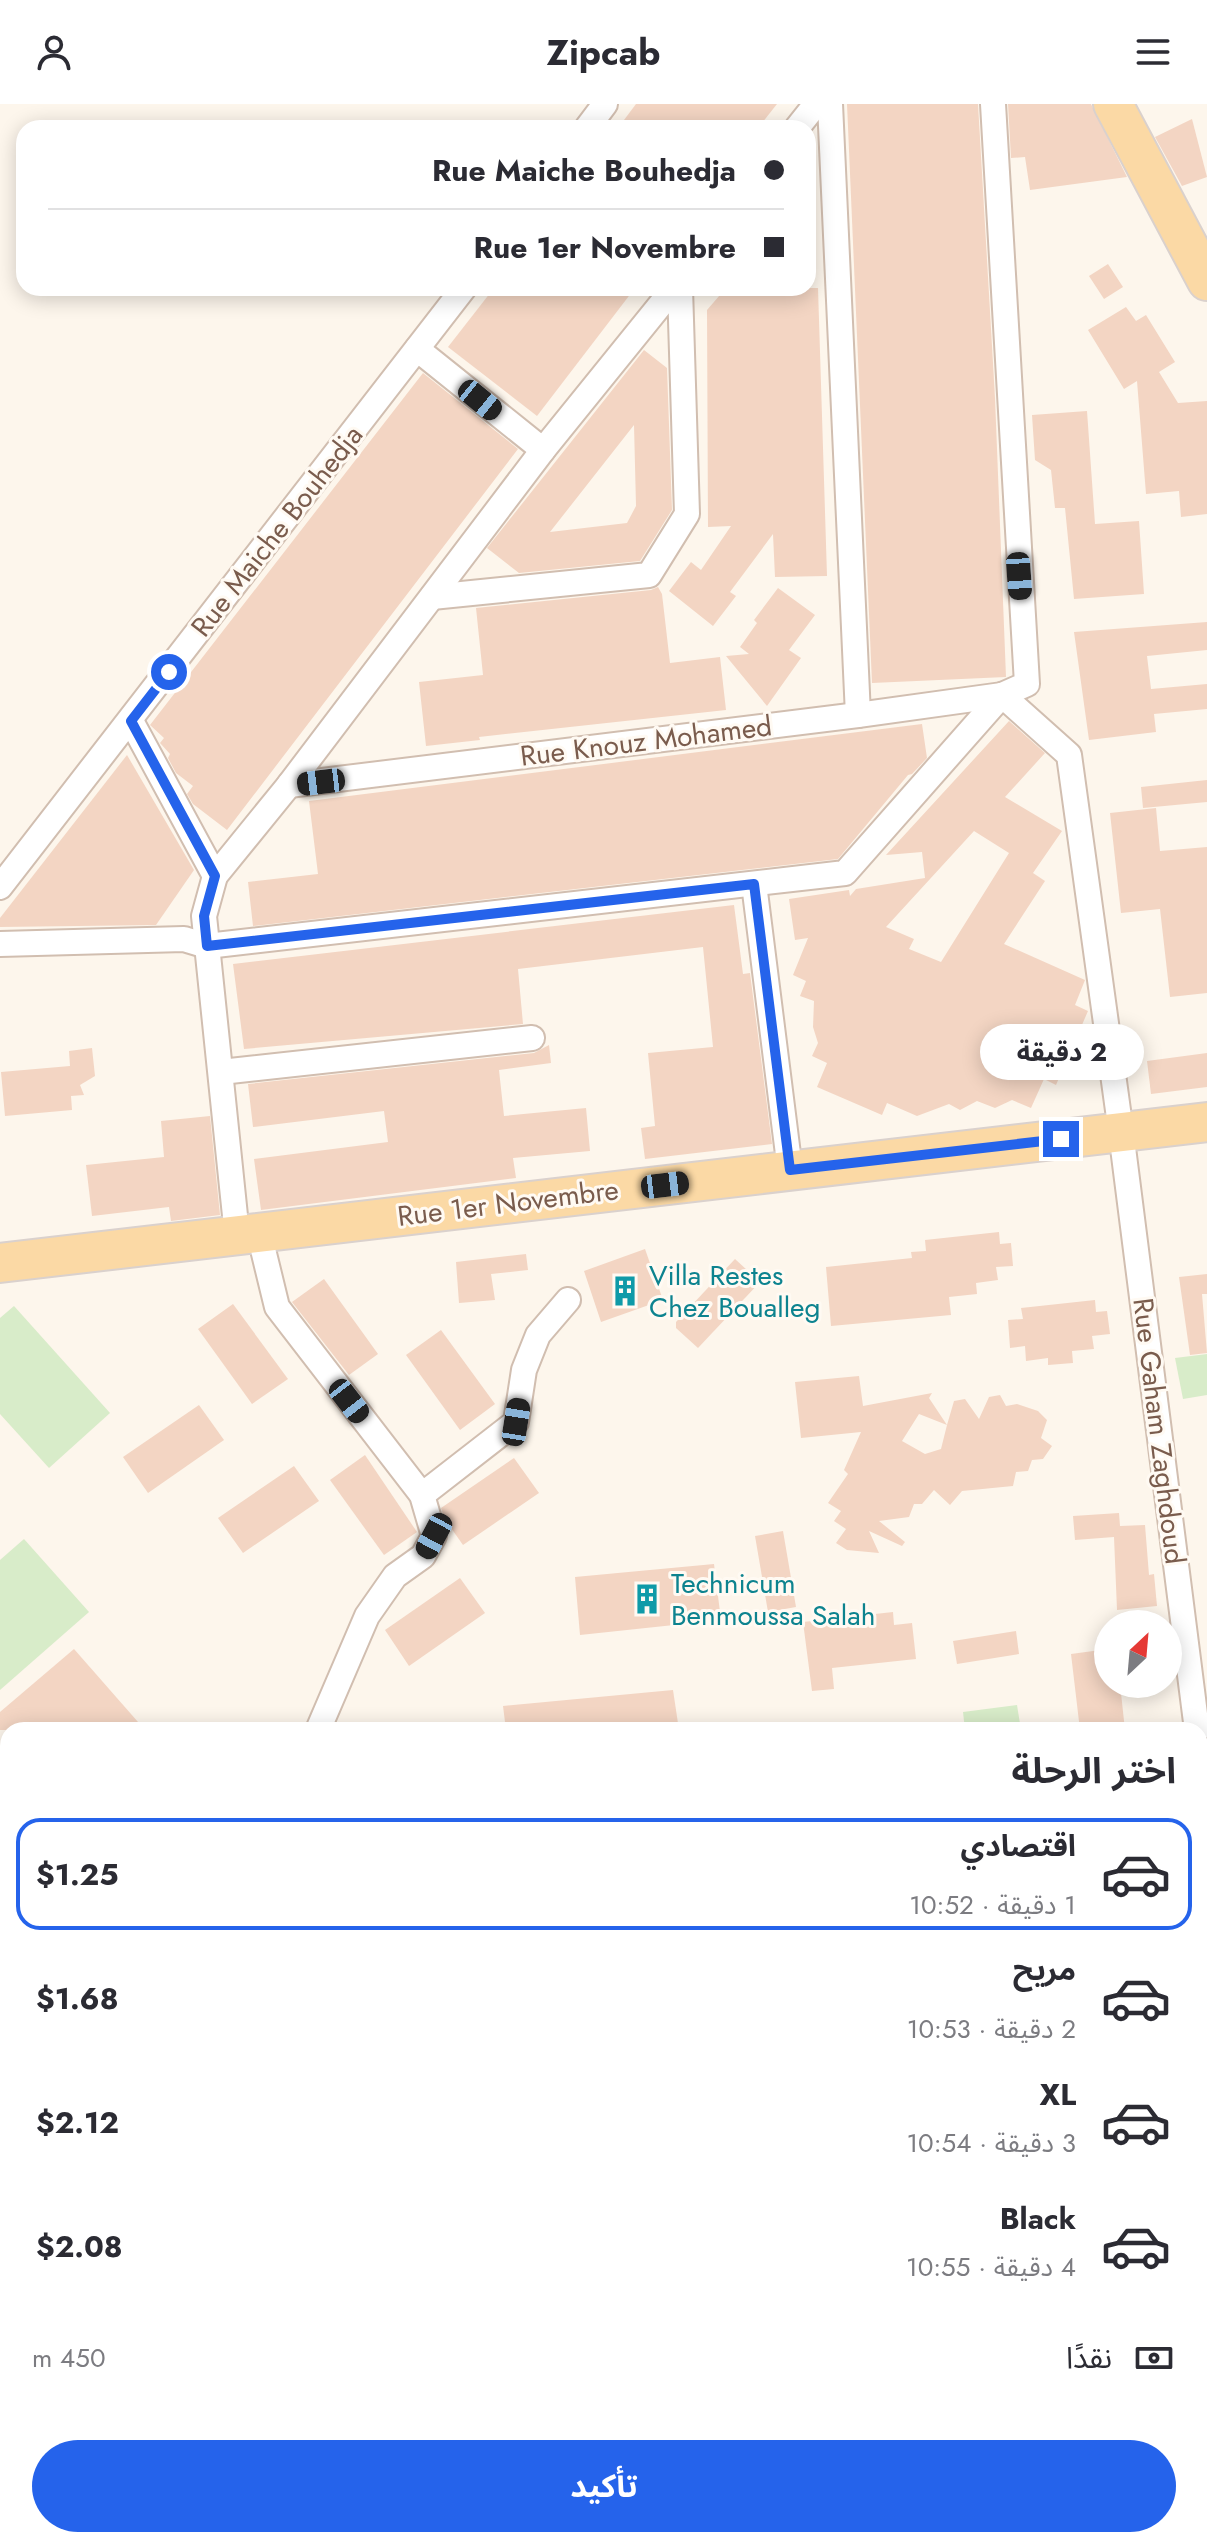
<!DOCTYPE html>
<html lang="ar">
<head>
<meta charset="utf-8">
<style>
  body { margin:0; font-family:Jost,"Noto Sans Arabic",sans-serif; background:#f7f7f7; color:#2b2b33; direction:rtl; height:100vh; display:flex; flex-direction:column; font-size:30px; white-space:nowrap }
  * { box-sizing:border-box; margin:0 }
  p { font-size:26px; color:#7c7c81 }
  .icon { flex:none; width:44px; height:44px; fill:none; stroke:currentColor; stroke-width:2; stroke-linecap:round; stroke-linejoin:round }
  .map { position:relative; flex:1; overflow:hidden; direction:ltr }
  .drawer { position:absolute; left:0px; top:1618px; width:1208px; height:826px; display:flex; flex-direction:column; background:#fff; border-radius:24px 24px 0 0; box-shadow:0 4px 20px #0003; direction:rtl }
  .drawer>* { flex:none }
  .top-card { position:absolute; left:16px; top:16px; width:800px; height:176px; border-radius:24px; box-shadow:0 4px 20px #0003; direction:rtl; display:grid; align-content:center; height:176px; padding:0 32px; background:#fff }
  .needle { width:52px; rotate:26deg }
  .controls { position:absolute; left:1094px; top:1506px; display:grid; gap:16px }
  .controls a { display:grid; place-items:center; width:88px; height:88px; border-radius:50%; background:#fff; box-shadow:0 4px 20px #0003; font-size:40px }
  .end { position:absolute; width:36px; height:36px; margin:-18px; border:10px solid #2563eb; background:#fff; box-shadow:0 0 0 4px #fff }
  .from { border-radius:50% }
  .bubble { position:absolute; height:56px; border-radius:28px; background:#fff; box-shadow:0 4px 20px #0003; font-size:26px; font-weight:700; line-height:56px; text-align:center; direction:rtl }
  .car { position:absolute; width:24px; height:48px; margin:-24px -12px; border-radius:10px; box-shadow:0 0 6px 2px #0007; background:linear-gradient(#222 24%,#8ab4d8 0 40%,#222 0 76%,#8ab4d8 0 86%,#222 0) }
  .top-card b { display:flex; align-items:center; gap:28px; height:76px; font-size:30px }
  .top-card b+b { border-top:2px solid #e1e1e2 }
  .top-card i { width:20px; height:20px; background:#2b2b33 }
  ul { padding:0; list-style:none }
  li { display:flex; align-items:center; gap:24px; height:112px; margin:0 16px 12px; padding:0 16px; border:4px solid transparent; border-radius:24px }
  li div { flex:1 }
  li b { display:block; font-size:30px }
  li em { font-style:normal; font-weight:700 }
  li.selected { border-color:#2563eb }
  li>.icon { width:72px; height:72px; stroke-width:1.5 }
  h2 { padding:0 32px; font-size:36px; line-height:96px }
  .pay { display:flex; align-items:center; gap:20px; height:88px; padding:0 32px; font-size:30px }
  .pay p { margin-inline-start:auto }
  .cta { display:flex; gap:16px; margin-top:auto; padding:16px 32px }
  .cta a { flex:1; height:92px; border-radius:48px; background:#2563eb; color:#fff; font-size:32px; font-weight:700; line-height:92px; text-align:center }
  header { display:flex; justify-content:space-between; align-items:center; height:104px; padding:0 32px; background:#fff; font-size:36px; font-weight:700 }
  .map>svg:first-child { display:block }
</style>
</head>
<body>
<header><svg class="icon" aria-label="menu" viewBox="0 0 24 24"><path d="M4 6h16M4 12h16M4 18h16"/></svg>Zipcab<svg class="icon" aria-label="person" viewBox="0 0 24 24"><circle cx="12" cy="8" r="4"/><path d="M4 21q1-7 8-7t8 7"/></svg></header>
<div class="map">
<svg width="1207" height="2443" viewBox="0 0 1207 2443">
  <rect width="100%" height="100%" fill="#fdf6ec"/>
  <g fill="#d8ecc9">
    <path d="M 14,1202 L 110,1309 L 49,1364 L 0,1310 L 0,1214 Z"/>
    <path d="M 1207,1250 L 1207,1291 L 1183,1295 L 1175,1254 Z"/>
    <path d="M 24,1435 L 89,1508 L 0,1586 L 0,1456 Z"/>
    <path d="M 1017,1601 L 1021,1626 L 965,1626 L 963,1608 Z"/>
  </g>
  <g fill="#f3d5c3" fill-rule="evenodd">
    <path d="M 636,0 L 777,0 L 758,24 L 618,24 Z"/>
    <path d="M 847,0 L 978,0 L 995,294 L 1006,573 L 872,579 Z"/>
    <path d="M 1008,0 L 1091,0 L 1127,73 L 1030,86 L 1025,53 L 1011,54 Z"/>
    <path d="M 1192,15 L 1207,73 L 1182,82 L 1155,33 Z"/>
    <path d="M 1108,160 L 1123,183 L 1104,195 L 1089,172 Z"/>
    <path d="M 494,184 L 635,184 L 537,312 L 448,243 Z"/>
    <path d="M 726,184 L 818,184 L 827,472 L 775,473 L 773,430 L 730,488 L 736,492 L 713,522 L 669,487 L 691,458 L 701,466 L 731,422 L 708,423 L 707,206 Z"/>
    <path d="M 1126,203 L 1136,217 L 1146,211 L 1175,258 L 1159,268 L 1178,299 L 1207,297 L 1207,410 L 1181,413 L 1179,387 L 1146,390 L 1137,277 L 1124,285 L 1088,226 Z"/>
    <path d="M 644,246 L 667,264 L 672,406 L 640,457 L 519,469 L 487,444 ZM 634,321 L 636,402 L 627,419 L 550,428 Z"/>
    <path d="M 423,269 L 518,345 L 227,726 L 193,700 L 187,690 L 193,682 L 176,669 L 168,654 L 170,650 L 160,639 L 164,634 L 150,621 Z"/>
    <path d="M 1087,307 L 1095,420 L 1139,417 L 1144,490 L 1074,495 L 1065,404 L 1055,404 L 1051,366 L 1035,356 L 1032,311 Z"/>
    <path d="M 658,483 L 662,490 L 670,559 L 720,553 L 726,606 L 479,633 L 480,636 L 426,642 L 419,578 L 483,571 L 476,504 L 651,486 Z"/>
    <path d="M 778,484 L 815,511 L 789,546 L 801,554 L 767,602 L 726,552 L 749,550 L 740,543 L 757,519 L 754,516 Z"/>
    <path d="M 1207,518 L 1207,546 L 1147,552 L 1151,585 L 1207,580 L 1207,605 L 1154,610 L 1156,628 L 1089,636 L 1074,528 Z"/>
    <path d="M 1009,617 L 1045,649 L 1005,693 L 1062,727 L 1033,769 L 1045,777 L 1004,840 L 1085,876 L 1075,901 L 1088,907 L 1056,981 L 1044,975 L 1031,1004 L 1012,996 L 995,1004 L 977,997 L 960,1006 L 949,1000 L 917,1012 L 887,999 L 882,1011 L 817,983 L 827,959 L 812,952 L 818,939 L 813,923 L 814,897 L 800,892 L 806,877 L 793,871 L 808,834 L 795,836 L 789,795 L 849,786 L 850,792 L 856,785 L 925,774 L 922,748 L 886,751 ZM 974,727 L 1009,749 L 941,858 L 909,845 L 914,835 L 886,823 Z"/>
    <path d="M 922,620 L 927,654 L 912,670 L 908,671 L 838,755 L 253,822 L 248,778 L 318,770 L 309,697 Z"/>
    <path d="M 127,651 L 194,766 L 156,821 L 0,823 L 0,814 Z"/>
    <path d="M 1207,676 L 1207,698 L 1143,704 L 1141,683 Z"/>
    <path d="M 1156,704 L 1160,747 L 1207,743 L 1207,889 L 1170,893 L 1160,805 L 1121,809 L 1110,709 Z"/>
    <path d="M 734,801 L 743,870 L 750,869 L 772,1040 L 645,1055 L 641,1024 L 655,1022 L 648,949 L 713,943 L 703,843 L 518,865 L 523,920 L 244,945 L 233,860 Z"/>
    <path d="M 549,941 L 551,959 L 499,966 L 504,1012 L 586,1004 L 590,1047 L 513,1054 L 516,1074 L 261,1106 L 254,1055 L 388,1038 L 384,1007 L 253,1023 L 248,980 L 534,949 Z"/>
    <path d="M 92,944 L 95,972 L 80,981 L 84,991 L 71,992 L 72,1006 L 5,1012 L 1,968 L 70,962 L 69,947 Z"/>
    <path d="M 1207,949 L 1207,983 L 1151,990 L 1147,957 Z"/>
    <path d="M 210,1012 L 220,1111 L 171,1117 L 169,1103 L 92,1112 L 86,1061 L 164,1053 L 161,1017 Z"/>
    <path d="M 999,1128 L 1000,1140 L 1011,1139 L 1013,1162 L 996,1163 L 998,1176 L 976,1179 L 977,1190 L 949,1193 L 951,1211 L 831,1222 L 826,1163 L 912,1154 L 911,1148 L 926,1147 L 925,1136 Z"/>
    <path d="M 645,1145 L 663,1196 L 601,1218 L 584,1167 Z"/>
    <path d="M 526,1150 L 528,1166 L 491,1170 L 495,1196 L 459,1199 L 456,1158 Z"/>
    <path d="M 735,1155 L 760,1178 L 698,1244 L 676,1224 L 676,1218 Z"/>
    <path d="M 1207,1170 L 1207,1190 L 1202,1190 L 1207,1249 L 1190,1251 L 1179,1173 Z"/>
    <path d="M 324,1175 L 378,1250 L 349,1271 L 292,1198 Z"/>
    <path d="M 1095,1196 L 1096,1208 L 1107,1207 L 1110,1230 L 1092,1232 L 1094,1245 L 1072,1247 L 1073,1259 L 1048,1261 L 1048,1254 L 1026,1257 L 1025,1242 L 1010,1244 L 1008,1216 L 1023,1215 L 1021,1204 Z"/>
    <path d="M 233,1200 L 288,1275 L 252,1300 L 198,1225 Z"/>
    <path d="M 441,1226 L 495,1300 L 460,1326 L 406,1251 Z"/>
    <path d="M 859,1272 L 863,1302 L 932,1289 L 929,1294 L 947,1321 L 954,1297 L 965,1295 L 979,1315 L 989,1293 L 1000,1291 L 1006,1302 L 1017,1300 L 1038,1307 L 1047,1316 L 1041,1334 L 1052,1342 L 1043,1355 L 1032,1356 L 1028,1367 L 1016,1368 L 1013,1382 L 962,1387 L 950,1401 L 934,1386 L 922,1400 L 914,1400 L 909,1413 L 879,1417 L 905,1438 L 902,1442 L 869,1427 L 879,1449 L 847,1446 L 836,1439 L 846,1425 L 834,1417 L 841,1407 L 828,1399 L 848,1370 L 844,1366 L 861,1328 L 801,1334 L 795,1278 ZM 919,1310 L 947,1321 L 941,1345 L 925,1350 L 902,1337 Z"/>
    <path d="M 199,1301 L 224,1336 L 148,1389 L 123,1353 Z"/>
    <path d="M 365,1351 L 417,1428 L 384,1451 L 330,1376 Z"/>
    <path d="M 514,1354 L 539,1389 L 463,1441 L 444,1414 L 441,1404 Z"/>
    <path d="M 294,1362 L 319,1397 L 243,1449 L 218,1414 Z"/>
    <path d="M 1119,1409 L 1120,1422 L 1145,1421 L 1149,1471 L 1154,1470 L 1157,1502 L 1117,1506 L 1114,1433 L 1075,1436 L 1073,1412 Z"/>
    <path d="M 783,1427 L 796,1503 L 768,1508 L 755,1432 Z"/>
    <path d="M 714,1460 L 721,1516 L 580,1531 L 575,1473 Z"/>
    <path d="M 460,1474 L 485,1509 L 409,1562 L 385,1526 Z"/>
    <path d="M 893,1508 L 894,1521 L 912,1519 L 916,1555 L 832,1564 L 834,1585 L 812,1587 L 803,1518 Z"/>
    <path d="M 1016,1527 L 1019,1550 L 957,1560 L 953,1537 Z"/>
    <path d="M 74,1545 L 138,1618 L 129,1626 L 0,1626 L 0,1608 Z"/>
    <path d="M 1108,1545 L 1108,1580 L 1120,1580 L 1125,1626 L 1080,1626 L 1071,1550 Z"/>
    <path d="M 673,1586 L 679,1626 L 506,1626 L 503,1602 Z"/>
  </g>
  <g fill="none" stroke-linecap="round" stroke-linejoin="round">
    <g stroke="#d1beb0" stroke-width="28">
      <g id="street">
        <path d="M 830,0 L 858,611"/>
        <path d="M 587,24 L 605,0"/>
        <path d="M 797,24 L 816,0"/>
        <path d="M 417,245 L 543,346"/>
        <path d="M 432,493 L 649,471 L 687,410 L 680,184"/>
        <path d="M 1002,591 L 1069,651 L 1121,1028 L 1197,1626"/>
        <path d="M 131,617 L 215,772"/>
        <path d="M 289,681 L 858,611 L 1002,591 L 1027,580 L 993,0"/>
        <path d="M 754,780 L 790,1066"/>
        <path d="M 0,783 L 464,184"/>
        <path d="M 0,840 L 184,835 L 207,842 L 845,769 L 1002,591"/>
        <path d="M 221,968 L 532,934"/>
        <path d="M 259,1129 L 277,1203 L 422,1391 L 434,1432 L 423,1452 L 395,1472 L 367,1512 L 318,1626"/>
        <path d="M 237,1131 L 204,812 L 215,772 L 289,681 L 543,346 L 674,184"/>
        <path d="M 422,1391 L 516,1318 L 524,1266 L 538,1231 L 568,1196"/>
        <path d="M 1200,1647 L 1207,1699"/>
        <path d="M 1200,1854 L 1207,1854"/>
        <path d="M 1200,1932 L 1207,1914"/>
        <path d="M 985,2443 L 990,2436"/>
        <path d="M 1010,2443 L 1011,2436"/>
      </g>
    </g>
    <g stroke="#dad1cd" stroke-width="42">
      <g id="primary">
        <path d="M 1113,0 L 1207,177"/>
        <path d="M 0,1159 L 1207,1018"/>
      </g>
    </g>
    <use href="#street" stroke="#fff" stroke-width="24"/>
    <use href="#primary" stroke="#fbd9a5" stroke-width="38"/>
  </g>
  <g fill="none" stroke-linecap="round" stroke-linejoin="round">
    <path stroke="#2563eb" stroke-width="10" d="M 169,568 L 131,617 L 215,772 L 204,812 L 207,842 L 754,780 L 790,1066 L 1061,1035"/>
  </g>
  <defs>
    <g id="building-bare" transform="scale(2.4)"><path d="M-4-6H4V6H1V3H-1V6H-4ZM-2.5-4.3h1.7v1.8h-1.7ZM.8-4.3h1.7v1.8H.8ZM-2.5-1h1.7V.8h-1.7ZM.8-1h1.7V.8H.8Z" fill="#0f9aa8" stroke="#fffaf3" stroke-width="2.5" paint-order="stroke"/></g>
  </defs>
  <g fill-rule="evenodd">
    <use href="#building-bare" x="625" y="1187"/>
    <use href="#building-bare" x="647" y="1495"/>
  </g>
  <g text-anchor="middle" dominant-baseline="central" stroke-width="6" stroke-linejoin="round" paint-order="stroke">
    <g font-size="28" fill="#7a5c4d" stroke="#fffaf3">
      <text transform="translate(277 427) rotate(-52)">Rue Maiche Bouhedja</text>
      <text transform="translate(646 637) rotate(-7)">Rue Knouz Mohamed</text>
      <text transform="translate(508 1099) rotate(-7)">Rue 1er Novembre</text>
      <text transform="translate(1159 1327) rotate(83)">Rue Gaham Zaghdoud</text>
    </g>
    <g font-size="28" fill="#0d838f" stroke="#fffaf3" text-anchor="start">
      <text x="649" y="1171">Villa Restes<tspan x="649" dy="32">Chez Boualleg</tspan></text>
      <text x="671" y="1479">Technicum<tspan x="671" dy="32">Benmoussa Salah</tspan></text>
    </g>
  </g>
</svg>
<div class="controls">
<a><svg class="needle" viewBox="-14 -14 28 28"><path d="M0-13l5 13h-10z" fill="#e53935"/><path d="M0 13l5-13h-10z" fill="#7c7c81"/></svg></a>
</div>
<i class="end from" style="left:169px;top:568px"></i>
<i class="end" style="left:1061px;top:1035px"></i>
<div class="bubble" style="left:980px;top:920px;width:164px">2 دقيقة</div>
<i class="car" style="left:480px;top:296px;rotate:129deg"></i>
<i class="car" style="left:1019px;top:472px;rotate:176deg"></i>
<i class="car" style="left:321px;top:678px;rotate:263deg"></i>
<i class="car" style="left:665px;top:1081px;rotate:83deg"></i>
<i class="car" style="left:349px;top:1297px;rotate:142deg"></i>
<i class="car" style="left:516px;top:1318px;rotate:9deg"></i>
<i class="car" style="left:434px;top:1432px;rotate:208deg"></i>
<div class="top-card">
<b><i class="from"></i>Rue Maiche Bouhedja</b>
<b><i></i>Rue 1er Novembre</b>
</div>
<section class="drawer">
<h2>اختر الرحلة</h2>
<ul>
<li class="selected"><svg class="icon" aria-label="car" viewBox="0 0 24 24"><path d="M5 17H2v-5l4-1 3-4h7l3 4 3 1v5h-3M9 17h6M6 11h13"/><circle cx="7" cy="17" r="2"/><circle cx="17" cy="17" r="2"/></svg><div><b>اقتصادي</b><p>1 دقيقة · 10:52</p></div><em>$1.25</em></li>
<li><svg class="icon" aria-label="car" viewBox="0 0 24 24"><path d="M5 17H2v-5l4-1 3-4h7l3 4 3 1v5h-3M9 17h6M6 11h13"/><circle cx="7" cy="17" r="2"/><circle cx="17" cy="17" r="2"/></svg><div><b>مريح</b><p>2 دقيقة · 10:53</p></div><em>$1.68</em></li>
<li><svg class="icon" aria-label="car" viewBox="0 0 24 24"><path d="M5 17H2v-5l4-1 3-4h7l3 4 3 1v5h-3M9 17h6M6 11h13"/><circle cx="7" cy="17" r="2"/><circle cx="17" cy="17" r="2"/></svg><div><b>XL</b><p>3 دقيقة · 10:54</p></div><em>$2.12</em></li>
<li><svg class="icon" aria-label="car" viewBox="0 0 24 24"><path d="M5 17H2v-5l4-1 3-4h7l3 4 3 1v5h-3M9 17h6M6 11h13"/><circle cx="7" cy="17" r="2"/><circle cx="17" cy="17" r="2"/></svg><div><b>Black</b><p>4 دقيقة · 10:55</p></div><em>$2.08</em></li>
</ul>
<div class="pay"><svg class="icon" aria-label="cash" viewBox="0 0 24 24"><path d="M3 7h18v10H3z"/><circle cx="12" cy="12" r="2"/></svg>نقدًا<p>450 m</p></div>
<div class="cta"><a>تأكيد</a></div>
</section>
</div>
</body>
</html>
